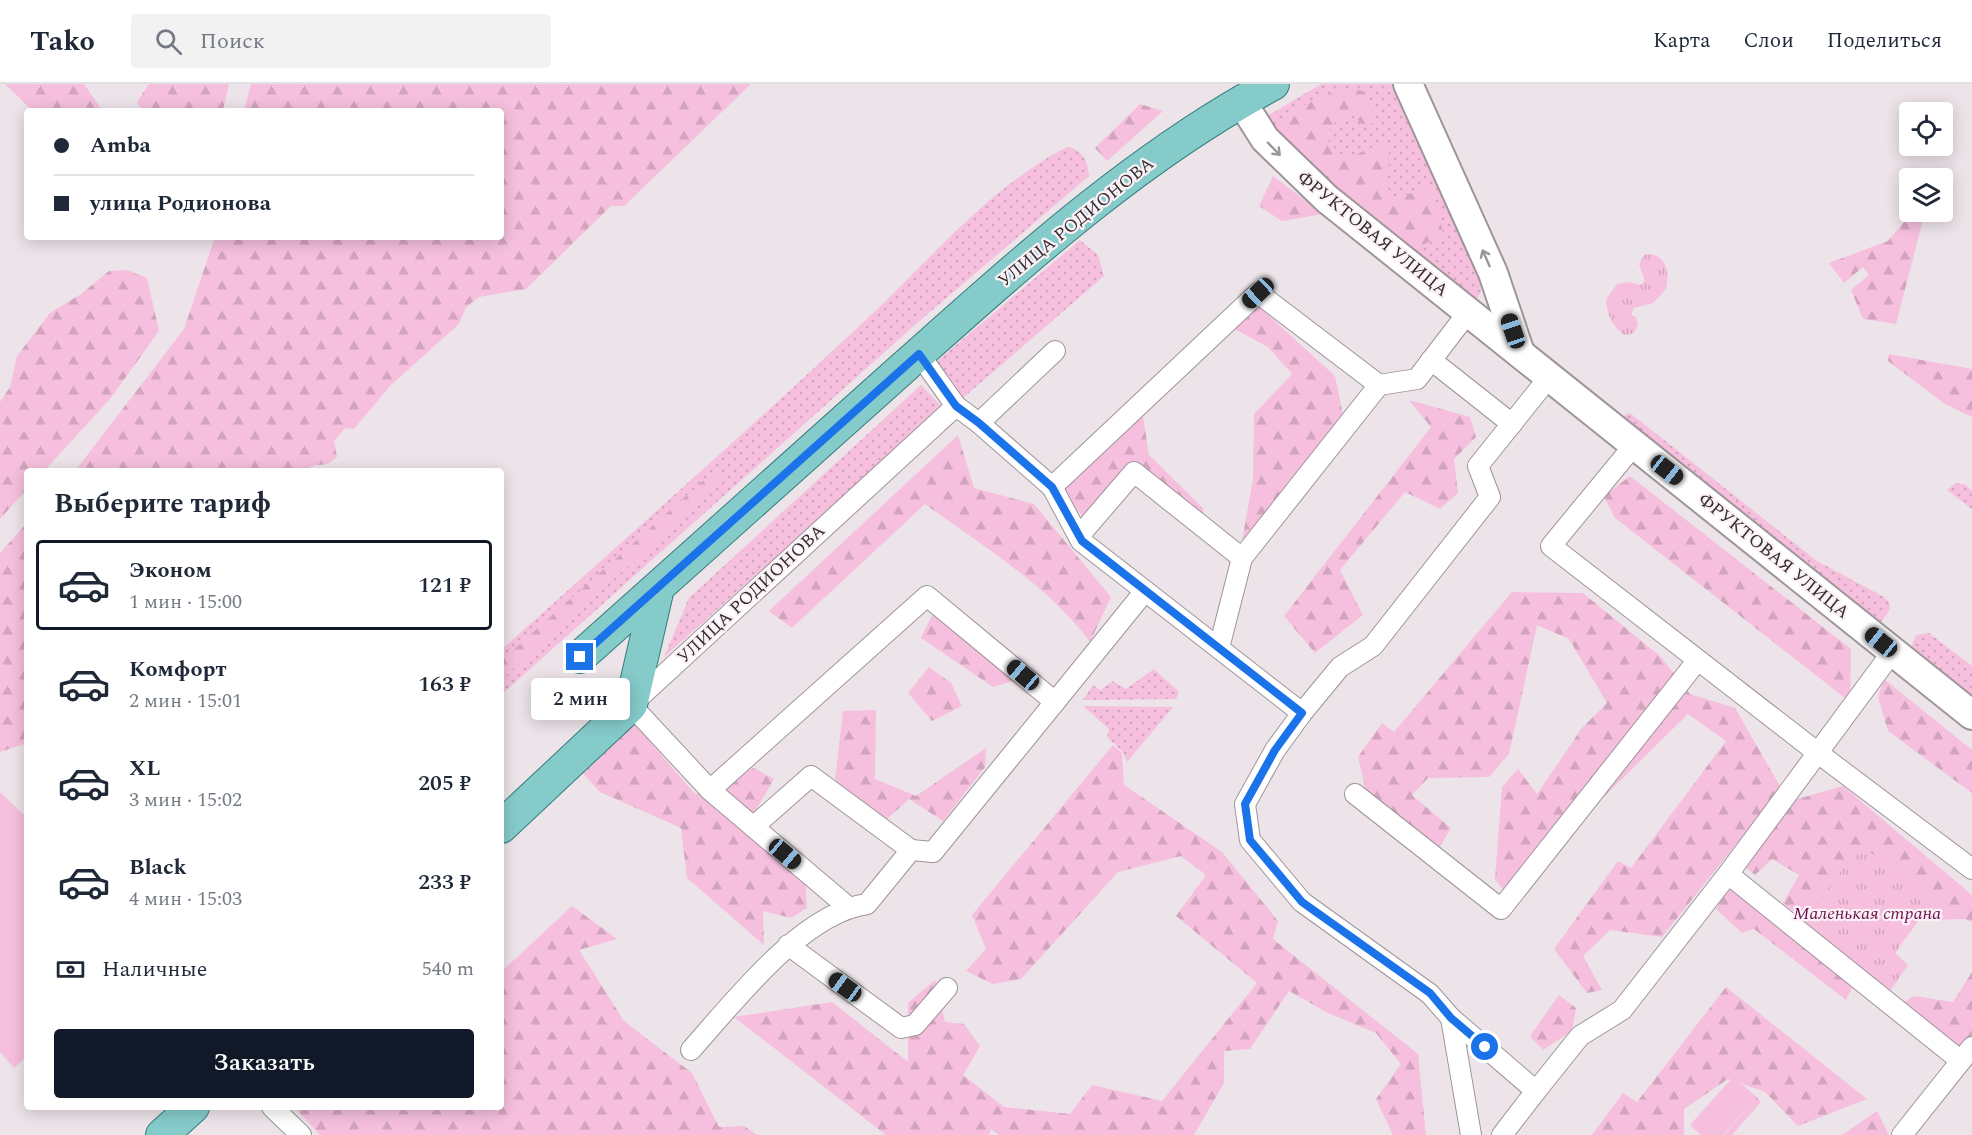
<!DOCTYPE html>
<html lang="ru">
<head>
<meta charset="utf-8">
<style>
  body { margin:0; font-family:Spectral,serif; background:#f2f2f3; color:#1f2937; height:100vh; display:flex; flex-direction:column; font-size:22px; white-space:nowrap }
  * { box-sizing:border-box; margin:0 }
  p { font-size:20px; color:#747a83 }
  .icon { flex:none; width:33px; height:33px; fill:none; stroke:currentColor; stroke-width:2; stroke-linecap:round; stroke-linejoin:round }
  .map { position:relative; flex:1; overflow:hidden }
  .details { position:absolute; left:24px; top:384px; width:480px; height:642px; display:flex; flex-direction:column; background:#fff; border-radius:6px; box-shadow:0 3px 15px #0003 }
  .details>* { flex:none }
  .top-card { position:absolute; left:24px; top:24px; width:480px; height:132px; border-radius:6px; box-shadow:0 3px 15px #0003; display:grid; align-content:center; height:132px; padding:0 30px; background:#fff }
  .tools { position:absolute; left:1899px; top:18px; display:grid; gap:12px }
  .tools a { display:grid; place-items:center; width:54px; height:54px; border-radius:6px; background:#fff; box-shadow:0 3px 15px #0003; font-size:30px }
  .end { position:absolute; width:27px; height:27px; margin:-14px; border:8px solid #1a73e8; background:#fff; box-shadow:0 0 0 3px #fff }
  .from { border-radius:50% }
  .bubble { position:absolute; height:42px; border-radius:6px; background:#fff; box-shadow:0 3px 15px #0003; font-size:20px; font-weight:600; line-height:42px; text-align:center }
  .car { position:absolute; width:18px; height:36px; margin:-18px -9px; border-radius:8px; box-shadow:0 0 4px 2px #0007; background:linear-gradient(#222 24%,#8ab4d8 0 40%,#222 0 76%,#8ab4d8 0 86%,#222 0) }
  .top-card b { display:flex; align-items:center; gap:21px; height:57px; font-size:22px }
  .top-card b+b { border-top:2px solid #e0e1e3 }
  .top-card i { width:15px; height:15px; background:#1f2937 }
  ul { padding:0; list-style:none }
  li { display:flex; align-items:center; gap:18px; height:90px; margin:0 12px 9px; padding:0 18px; border:3px solid transparent; border-radius:6px }
  li div { flex:1 }
  li b { display:block; font-size:22px }
  li em { font-style:normal; font-weight:600 }
  li.current { border-color:#111827 }
  li>.icon { width:54px; height:54px; stroke-width:1.5 }
  h2 { padding:0 30px; font-size:27px; line-height:72px }
  .pay { display:flex; align-items:center; gap:15px; height:66px; padding:0 30px; font-size:22px }
  .pay p { margin-inline-start:auto }
  .cta { display:flex; gap:12px; margin-top:auto; padding:12px 30px }
  .cta a { flex:1; height:69px; border-radius:6px; background:#111827; color:#fff; font-size:24px; font-weight:600; line-height:69px; text-align:center }
  header { display:flex; align-items:center; gap:36px; box-sizing:border-box; height:84px; padding:0 30px; background:#fff; border-bottom:2px solid #e0e1e3 }
  header strong { font-size:28px }
  nav { display:flex; gap:33px; margin-inline-start:auto; font-size:21px }
  .search { width:420px; height:54px; background:#f2f2f3; display:flex; align-items:center; gap:15px; box-sizing:border-box; padding:0 21px; border-radius:6px; color:#747a83; font-size:22px }
  .map>svg:first-child { display:block }
</style>
</head>
<body>
<header>
<strong>Tako</strong>
<div class="search"><svg class="icon" aria-label="search" viewBox="0 0 24 24"><circle cx="10" cy="10" r="6"/><path d="M15 15l6 6"/></svg>Поиск</div>
<nav><a>Карта</a><a>Слои</a><a>Поделиться</a></nav>
</header>
<div class="map">
<svg width="1972" height="1051" viewBox="0 0 1972 1051">
  <defs>
    <pattern id="grass-dots" width="8" height="8" patternUnits="userSpaceOnUse" patternTransform="scale(1.5)"><rect width="8" height="8" fill="#f5bfdd"/><path d="M2 2h.1M6 6h.1" fill="none" stroke="#d2a4be" stroke-width="1.8" stroke-linecap="round"/></pattern>
    <pattern id="forest-firs" width="22" height="20" patternUnits="userSpaceOnUse" patternTransform="scale(1.5)"><rect width="22" height="20" fill="#f5bfdd"/><path d="M5 1l3.5 6h-7zM16 11l3.5 6h-7z" fill="#d2a4be"/></pattern>
    <pattern id="park-tufts" width="24" height="20" patternUnits="userSpaceOnUse" patternTransform="scale(1.5)"><rect width="24" height="20" fill="#f5bfdd"/><path d="M3 7l-1-3M5 7V3M7 7l1-3M15 17l-1-3M17 17v-4M19 17l1-3" fill="none" stroke="#d2a4be"/></pattern>
  </defs>
  <rect width="100%" height="100%" fill="#ede4e9"/>
  <g fill="url(#grass-dots)">
    <path d="M 1321,0 L 1393,0 L 1480,191 L 1481,207 L 1477,215 L 1470,216 L 1296,76 L 1264,34 Z"/>
    <path d="M 1067,63 C 1082,65 1088,77 1089,92 L 916,240 L 501,611 L 501,566 C 625,455 750,345 871,231 C 935,171 988,104 1067,63 Z"/>
    <path d="M 1080,156 L 1098,171 L 1104,192 L 963,314 L 954,299 L 936,278 Z"/>
    <path d="M 921,301 L 943,324 L 664,573 L 689,514 Z"/>
    <path d="M 1630,329 L 1817,477 L 1884,513 L 1889,518 L 1890,525 L 1882,537 L 1871,537 L 1615,336 Z"/>
    <path d="M 1956,399 L 1966,401 L 1972,407 L 1972,425 L 1947,406 Z"/>
    <path d="M 1929,549 L 1972,582 L 1972,618 L 1910,566 L 1916,551 Z"/>
    <path d="M 1154,585 L 1179,608 L 1176,615 L 1083,616 L 1093,601 L 1100,606 L 1113,597 L 1126,605 Z"/>
    <path d="M 1083,622 L 1173,623 L 1127,678 L 1123,668 L 1107,653 L 1109,645 Z"/>
  </g>
  <g fill="url(#forest-firs)">
    <path d="M 5,0 L 84,0 L 103,27 L 33,27 Z"/>
    <path d="M 149,0 L 229,0 L 223,27 L 143,27 L 137,18 Z"/>
    <path d="M 251,0 L 751,0 L 624,122 L 611,122 L 526,205 L 479,213 L 466,223 L 459,240 L 390,302 L 354,345 L 345,344 L 334,357 L 337,373 L 328,380 L 311,382 L 310,387 L 75,387 L 184,245 L 215,153 L 501,153 L 501,27 L 244,27 Z"/>
    <path d="M 1351,4 L 1366,8 L 1372,22 L 1373,39 L 1362,40 L 1353,31 L 1337,36 L 1326,50 L 1333,67 L 1350,74 L 1369,64 L 1383,61 L 1392,72 L 1384,95 L 1393,116 L 1430,102 L 1444,151 L 1409,167 L 1296,76 L 1271,43 C 1294,23 1322,11 1351,4 Z"/>
    <path d="M 1140,20 L 1163,27 L 1107,77 L 1095,64 Z"/>
    <path d="M 1273,92 L 1323,130 L 1282,137 L 1259,122 Z"/>
    <path d="M 1912,128 L 1925,128 L 1896,240 L 1863,235 L 1851,206 L 1869,191 L 1863,183 L 1844,199 L 1829,179 L 1888,157 Z"/>
    <path d="M 128,186 L 147,194 L 159,247 L 110,315 L 44,387 L 27,387 L 27,405 L 0,435 L 0,318 L 10,303 L 17,272 L 50,229 L 81,210 L 109,187 Z"/>
    <path d="M 1244,209 L 1335,292 L 1343,331 L 1241,463 L 1253,395 L 1254,330 L 1292,290 L 1268,263 L 1216,235 Z"/>
    <path d="M 1889,270 L 1972,285 L 1972,333 L 1945,320 L 1888,277 Z"/>
    <path d="M 1409,316 L 1470,333 L 1476,353 L 1454,375 L 1458,409 L 1440,425 L 1405,408 L 1340,486 L 1363,531 L 1315,569 L 1284,532 L 1431,343 Z"/>
    <path d="M 1142,326 L 1149,371 L 1203,424 L 1204,437 L 1124,392 L 1090,443 L 1063,406 Z"/>
    <path d="M 958,351 L 974,404 L 1034,420 L 1111,513 L 1090,558 C 1050,503 980,460 925,420 L 792,544 L 769,527 Z"/>
    <path d="M 713,388 L 725,396 L 501,596 L 501,577 Z"/>
    <path d="M 1630,392 L 1851,565 L 1850,618 L 1614,433 L 1604,412 Z"/>
    <path d="M 27,439 L 27,659 L 0,668 L 0,469 Z"/>
    <path d="M 1512,508 L 1583,509 L 1661,573 L 1690,610 L 1735,624 L 1781,704 L 1662,853 L 1610,846 L 1583,872 L 1602,906 L 1587,909 L 1554,865 L 1618,777 L 1631,784 L 1726,657 L 1688,630 L 1506,809 L 1495,795 L 1502,703 L 1518,685 L 1537,710 L 1582,644 L 1607,619 L 1569,555 L 1537,541 L 1509,670 L 1489,693 L 1428,694 L 1412,711 L 1451,744 L 1431,778 L 1370,724 L 1358,673 L 1382,639 L 1394,648 Z"/>
    <path d="M 933,529 L 1017,596 L 993,603 L 921,554 Z"/>
    <path d="M 929,583 L 951,599 L 962,622 L 932,637 L 908,609 Z"/>
    <path d="M 1884,595 L 1972,666 L 1972,709 L 1888,647 L 1878,613 Z"/>
    <path d="M 876,626 L 875,695 L 916,712 L 986,664 L 985,683 L 943,737 L 909,715 L 886,736 L 835,696 L 843,627 Z"/>
    <path d="M 631,636 L 695,710 L 754,684 L 774,695 L 743,748 L 805,797 L 807,824 L 791,834 L 763,827 L 764,861 L 687,794 L 681,744 L 600,708 L 578,684 Z"/>
    <path d="M 1113,661 L 1122,669 L 1124,701 L 1222,768 L 1278,837 L 1273,855 L 1418,970 L 1426,1051 L 1393,1051 L 1376,1015 L 1401,980 L 1376,949 L 1328,929 L 1289,907 L 1250,965 L 1224,967 L 1224,999 L 1194,1051 L 999,1051 L 991,1045 L 989,1051 L 886,1051 L 734,933 L 832,918 L 908,978 L 908,919 L 935,896 L 945,938 L 964,940 L 980,962 L 963,991 L 1004,1023 L 1070,1030 L 1092,1001 L 1162,1017 L 1257,899 L 1176,832 L 1206,791 L 1181,772 L 1118,788 L 1021,895 L 993,900 L 966,887 L 986,865 L 972,831 Z"/>
    <path d="M 1843,702 L 1972,811 L 1972,838 L 1965,835 L 1929,836 L 1907,807 L 1887,902 L 1783,819 L 1799,791 L 1772,775 L 1755,791 L 1744,782 L 1794,716 Z"/>
    <path d="M 1729,803 L 1853,902 L 1846,916 L 1754,845 L 1742,849 L 1716,825 Z"/>
    <path d="M 572,822 L 617,855 L 579,866 L 624,937 L 692,989 L 719,1043 L 744,1042 L 757,1051 L 320,1051 L 294,1023 L 501,1023 L 501,888 Z"/>
    <path d="M 1972,888 L 1972,951 L 1958,969 L 1898,922 L 1914,912 L 1953,918 Z"/>
    <path d="M 1726,903 L 1867,1015 L 1798,1042 L 1765,1008 L 1728,995 L 1684,1025 L 1684,1051 L 1592,1051 L 1623,1009 L 1637,1018 Z"/>
    <path d="M 1559,911 L 1576,924 L 1572,947 L 1543,966 L 1530,952 Z"/>
    <path d="M 1877,1027 L 1889,1051 L 1842,1051 Z"/>
  </g>
  <g fill="url(#park-tufts)">
    <path d="M 1649,170 C 1667,172 1670,189 1666,205 L 1653,219 L 1634,224 L 1631,231 L 1636,233 L 1638,241 L 1634,249 L 1625,251 C 1614,246 1604,226 1607,214 L 1617,200 L 1630,198 L 1640,201 L 1645,197 L 1639,180 L 1644,171 Z"/>
    <path d="M 1860,761 L 1934,815 L 1895,869 L 1908,881 L 1888,910 L 1801,842 Z"/>
    <path d="M 1757,1013 L 1761,1018 L 1732,1051 L 1724,1051 Z"/>
  </g>
  <g fill="#f5bfdd">
    <path d="M 0,708 L 27,734 L 27,972 L 14,984 L 0,968 Z"/>
    <path d="M 1733,993 L 1757,1013 L 1723,1051 L 1701,1051 L 1690,1041 Z"/>
  </g>
  <g fill="none" stroke-linecap="round" stroke-linejoin="round">
    <g stroke="#9e9599" stroke-width="22">
      <g id="street">
        <path d="M 919,270 L 956,322 L 631,621 L 710,706 L 927,512 L 1055,618 L 1145,507"/>
        <path d="M 1431,276 L 1512,340"/>
        <path d="M 1550,292 L 1478,382 L 1490,413 L 1373,562 L 1340,583 L 1302,629 L 1275,666 L 1245,720 L 1250,756 L 1302,818 L 1430,910 L 1451,934 L 1536,1007 L 1580,952 L 1622,926 L 1728,790 L 1893,567"/>
        <path d="M 956,322 L 979,339 L 1052,403 L 1258,209 L 1379,301 L 1417,295 L 1469,227"/>
        <path d="M 979,339 L 1055,267"/>
        <path d="M 1635,360 L 1551,462 L 1818,669 L 1972,785"/>
        <path d="M 1052,403 L 1081,457 L 1302,629"/>
        <path d="M 1079,452 L 1134,388 L 1242,474 L 1379,301"/>
        <path d="M 1219,564 L 1242,474"/>
        <path d="M 710,706 L 848,823"/>
        <path d="M 1355,710 L 1501,825 L 1697,577"/>
        <path d="M 753,743 L 811,692 L 911,766"/>
        <path d="M 1728,790 L 1961,977"/>
        <path d="M 788,861 L 901,944 L 915,941 L 947,904"/>
        <path d="M 1451,934 L 1471,1051"/>
        <path d="M 691,966 C 734,918 802,829 867,820 L 911,766 L 933,768 L 1055,618"/>
        <path d="M 272,1023 L 301,1051"/>
        <path d="M 1502,1051 L 1536,1007"/>
        <path d="M 1902,1051 L 1972,963"/>
      </g>
    </g>
    <g stroke="#9e9599" stroke-width="32">
      <g id="secondary">
        <path d="M 1408,0 L 1493,189 L 1520,269"/>
        <path d="M 1241,17 L 1265,55 L 1327,115 L 1972,631"/>
      </g>
    </g>
    <g stroke="#337d7d" stroke-width="34">
      <g id="primary">
        <path d="M 580,573 C 688,477 796,380 904,283 C 1020,180 1135,74 1273,0"/>
        <path d="M 501,743 L 631,621 L 658,504"/>
        <path d="M 162,1051 L 193,1023"/>
      </g>
    </g>
    <use href="#street" stroke="#fff" stroke-width="20"/>
    <use href="#secondary" stroke="#fff" stroke-width="28"/>
    <use href="#primary" stroke="#85cbca" stroke-width="32"/>
  </g>
  <defs><path id="oneway-shaft" d="M-6 0H5M1.5-3L5.5 0L1.5 3" fill="none" stroke-width="1.6" stroke-linecap="round" stroke-linejoin="round" transform="scale(1.5)"/></defs>
  <g stroke="#989698">
    <use href="#oneway-shaft" transform="translate(1274 65) rotate(46)"/>
    <use href="#oneway-shaft" transform="translate(1486 174) rotate(-114)"/>
  </g>
  <g fill="none" stroke-linecap="round" stroke-linejoin="round">
    <path stroke="#1a73e8" stroke-width="8" d="M 580,573 L 919,270 L 956,322 L 979,339 L 1052,403 L 1082,457 L 1302,629 L 1275,666 L 1245,720 L 1250,756 L 1302,818 L 1430,909 L 1451,934 L 1485,963"/>
  </g>
  <g text-anchor="middle" dominant-baseline="central" stroke-width="4.5" stroke-linejoin="round" paint-order="stroke">
    <g font-size="18" fill="#322e30" stroke="#fbf1f6">
      <text transform="translate(1076 138) rotate(-39)">УЛИЦА РОДИОНОВА</text>
      <text transform="translate(1373 150) rotate(39)">ФРУКТОВАЯ УЛИЦА</text>
      <text transform="translate(1774 472) rotate(39)">ФРУКТОВАЯ УЛИЦА</text>
      <text transform="translate(751 510) rotate(-43)">УЛИЦА РОДИОНОВА</text>
    </g>
    <g font-size="18" font-style="italic" fill="#6c114f" stroke="#fbf1f6">
      <text x="1867" y="829">Маленькая страна</text>
    </g>
  </g>
</svg>
<div class="tools">
<a><svg class="icon" aria-label="locate" viewBox="0 0 24 24"><circle cx="12" cy="12" r="6"/><path d="M12 2v4M12 18v4M2 12h4M18 12h4"/></svg></a>
<a><svg class="icon" aria-label="layers" viewBox="0 0 24 24"><path d="M12 4l9 5-9 5-9-5zM3 14l9 5 9-5"/></svg></a>
</div>
<i class="end from" style="left:1485px;top:963px"></i>
<i class="end" style="left:580px;top:573px"></i>
<div class="bubble" style="left:531px;top:594px;width:99px">2 мин</div>
<i class="car" style="left:1258px;top:209px;rotate:227deg"></i>
<i class="car" style="left:1513px;top:247px;rotate:341deg"></i>
<i class="car" style="left:1667px;top:386px;rotate:128deg"></i>
<i class="car" style="left:1881px;top:558px;rotate:309deg"></i>
<i class="car" style="left:1023px;top:591px;rotate:310deg"></i>
<i class="car" style="left:785px;top:770px;rotate:130deg"></i>
<i class="car" style="left:845px;top:903px;rotate:306deg"></i>
<div class="top-card">
<b><i class="from"></i>Amba</b>
<b><i></i>улица Родионова</b>
</div>
<section class="details">
<h2>Выберите тариф</h2>
<ul>
<li class="current"><svg class="icon" aria-label="car" viewBox="0 0 24 24"><path d="M5 17H2v-5l4-1 3-4h7l3 4 3 1v5h-3M9 17h6M6 11h13"/><circle cx="7" cy="17" r="2"/><circle cx="17" cy="17" r="2"/></svg><div><b>Эконом</b><p>1 мин · 15:00</p></div><em>121 ₽</em></li>
<li><svg class="icon" aria-label="car" viewBox="0 0 24 24"><path d="M5 17H2v-5l4-1 3-4h7l3 4 3 1v5h-3M9 17h6M6 11h13"/><circle cx="7" cy="17" r="2"/><circle cx="17" cy="17" r="2"/></svg><div><b>Комфорт</b><p>2 мин · 15:01</p></div><em>163 ₽</em></li>
<li><svg class="icon" aria-label="car" viewBox="0 0 24 24"><path d="M5 17H2v-5l4-1 3-4h7l3 4 3 1v5h-3M9 17h6M6 11h13"/><circle cx="7" cy="17" r="2"/><circle cx="17" cy="17" r="2"/></svg><div><b>XL</b><p>3 мин · 15:02</p></div><em>205 ₽</em></li>
<li><svg class="icon" aria-label="car" viewBox="0 0 24 24"><path d="M5 17H2v-5l4-1 3-4h7l3 4 3 1v5h-3M9 17h6M6 11h13"/><circle cx="7" cy="17" r="2"/><circle cx="17" cy="17" r="2"/></svg><div><b>Black</b><p>4 мин · 15:03</p></div><em>233 ₽</em></li>
</ul>
<div class="pay"><svg class="icon" aria-label="cash" viewBox="0 0 24 24"><path d="M3 7h18v10H3z"/><circle cx="12" cy="12" r="2"/></svg>Наличные<p>540 m</p></div>
<div class="cta"><a>Заказать</a></div>
</section>
</div>
</body>
</html>
